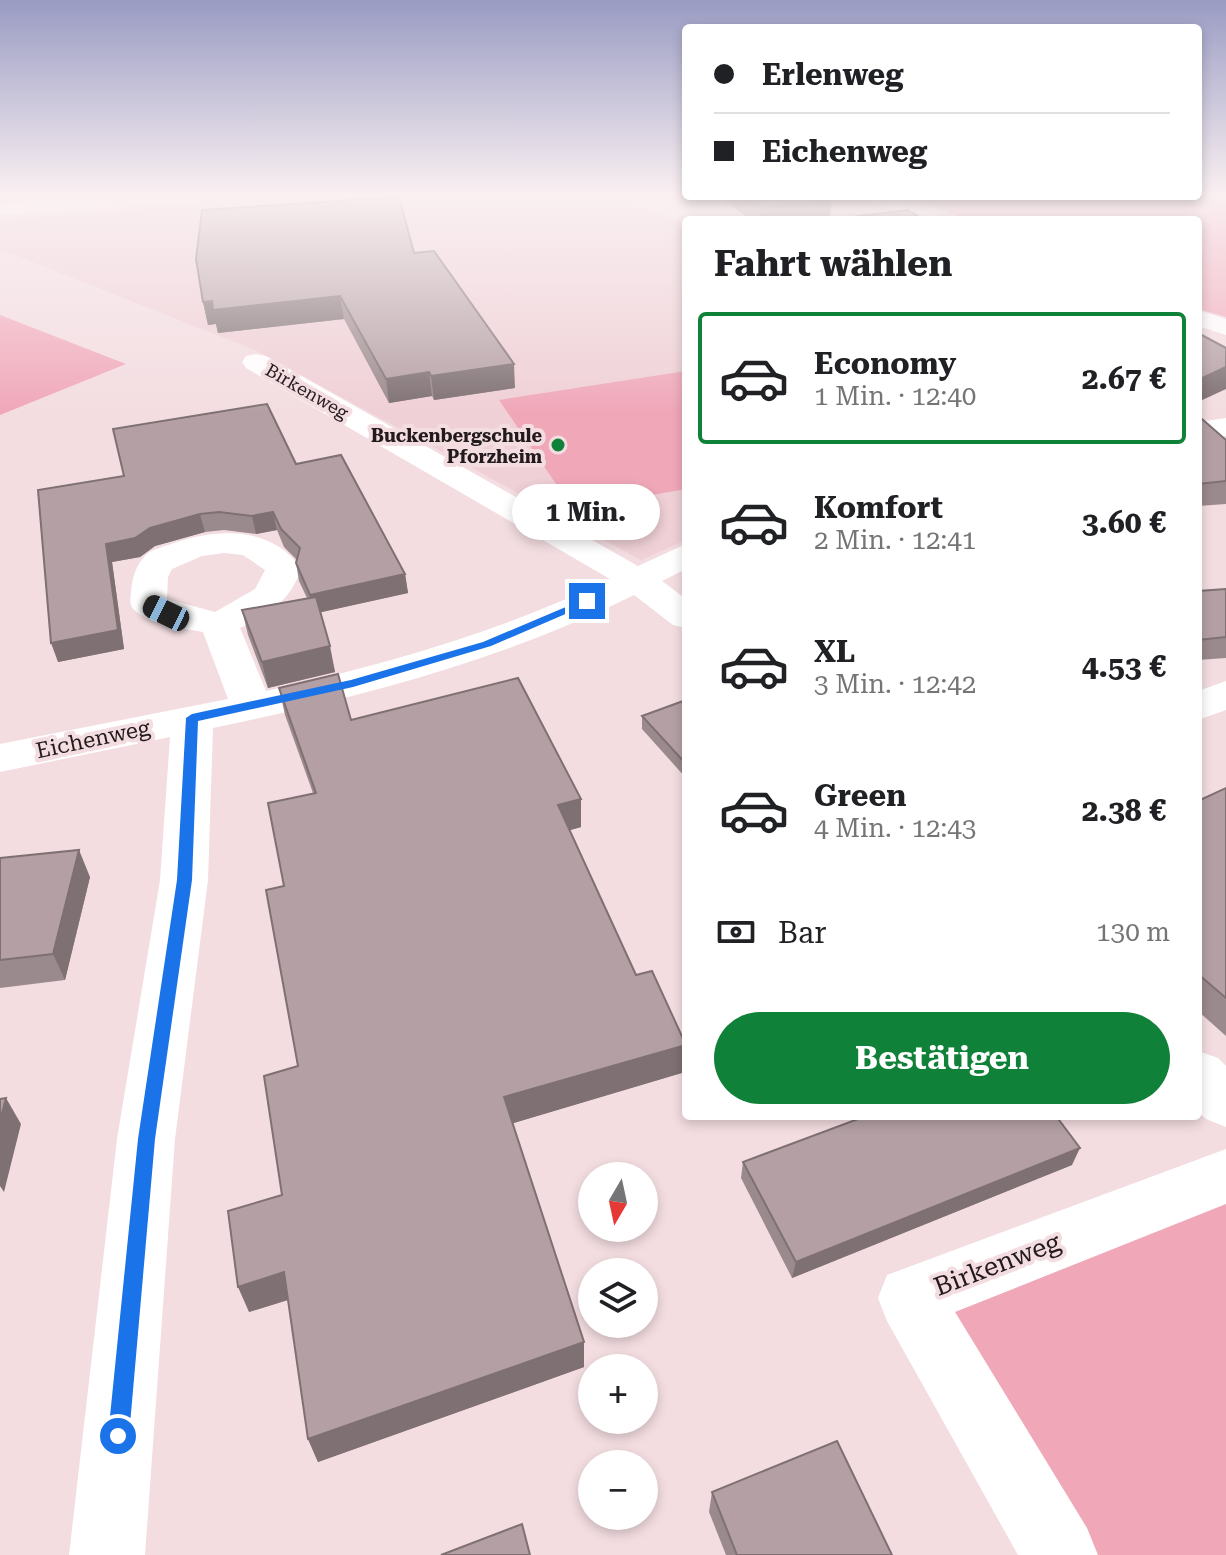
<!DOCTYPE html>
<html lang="de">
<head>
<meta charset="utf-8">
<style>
  body { margin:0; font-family:"Roboto Serif",serif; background:#f6f6f6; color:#202124; height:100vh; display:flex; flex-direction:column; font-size:30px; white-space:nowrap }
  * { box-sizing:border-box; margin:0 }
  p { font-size:26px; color:#757577 }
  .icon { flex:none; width:44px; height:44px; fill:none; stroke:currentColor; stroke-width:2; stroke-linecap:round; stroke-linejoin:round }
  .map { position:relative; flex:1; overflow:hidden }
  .panel { position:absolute; left:682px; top:216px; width:520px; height:904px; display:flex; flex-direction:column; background:#fff; border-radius:8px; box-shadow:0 4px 12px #0003 }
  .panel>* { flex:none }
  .banner { position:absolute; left:682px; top:24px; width:520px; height:176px; border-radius:8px; box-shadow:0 4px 12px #0003; display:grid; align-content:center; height:176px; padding:0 32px; background:#fff }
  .needle { width:52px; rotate:189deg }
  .controls { position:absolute; left:578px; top:1162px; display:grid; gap:16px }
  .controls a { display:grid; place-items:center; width:80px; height:80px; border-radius:50%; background:#fff; box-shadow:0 4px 12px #0003; font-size:40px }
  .end { position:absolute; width:36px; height:36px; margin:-18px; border:10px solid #1a73e8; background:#fff; box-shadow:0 0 0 4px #fff }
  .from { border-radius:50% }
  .bubble { position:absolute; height:56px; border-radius:28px; background:#fff; box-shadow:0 4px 12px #0003; font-size:26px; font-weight:700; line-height:56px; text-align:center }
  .car { position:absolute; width:24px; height:48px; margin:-24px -12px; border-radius:10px; box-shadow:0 0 6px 2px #0007; background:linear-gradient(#222 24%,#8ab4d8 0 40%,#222 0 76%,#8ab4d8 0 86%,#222 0) }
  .banner b { display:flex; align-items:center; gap:28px; height:76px; font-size:30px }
  .banner b+b { border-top:2px solid #e0e0e0 }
  .banner i { width:20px; height:20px; background:#202124 }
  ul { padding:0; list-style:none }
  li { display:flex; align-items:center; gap:24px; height:132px; margin:0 16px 12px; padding:0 16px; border:4px solid transparent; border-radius:8px }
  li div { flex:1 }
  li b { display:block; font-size:30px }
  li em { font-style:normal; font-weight:700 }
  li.on { border-color:#108138 }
  li>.icon { width:72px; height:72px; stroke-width:1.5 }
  h2 { padding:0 32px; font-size:36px; line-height:96px }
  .pay { display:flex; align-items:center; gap:20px; height:88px; padding:0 32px; font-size:30px }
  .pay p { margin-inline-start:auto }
  .button { display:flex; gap:16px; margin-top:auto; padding:16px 32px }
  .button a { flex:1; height:92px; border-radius:48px; background:#108138; color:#fff; font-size:32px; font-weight:700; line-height:92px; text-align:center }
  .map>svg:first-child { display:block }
</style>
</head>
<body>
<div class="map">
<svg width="1226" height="1555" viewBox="0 0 1226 1555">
  <rect width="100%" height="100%" fill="#f3dde1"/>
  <path fill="#efd0d6" d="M 328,194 L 609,194 L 686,224 L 686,540 L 641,560 L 255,350 L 0,249 L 0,219 Z"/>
  <g fill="#f0a8b9">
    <path d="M 1198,194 L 1226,194 L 1226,317 L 1198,309 L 1198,220 L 968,220 L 907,196 Z"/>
    <path d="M 0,315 L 126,364 L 0,415 Z"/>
    <path d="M 686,371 L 686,489 L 573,509 L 499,400 Z"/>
    <path d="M 1226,1198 L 1226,1555 L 1064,1555 L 915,1300 Z"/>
  </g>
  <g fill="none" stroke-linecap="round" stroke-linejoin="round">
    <g fill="#fff" fill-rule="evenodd">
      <path d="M 115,194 L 216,194 L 206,200 L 0,215 L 0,203 Z"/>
      <path d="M 867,196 L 894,196 L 938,215 L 941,220 L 912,220 L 870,200 Z"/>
      <path d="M 1198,310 L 1226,319 L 1226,335 L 1198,326 Z"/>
      <path d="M 256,354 L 266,356 L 638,566 L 686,544 L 686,569 L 662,581 L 686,599 L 686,628 L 673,625 L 634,595 C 501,661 357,698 213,728 L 208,880 L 175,1139 L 145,1555 L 69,1555 L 117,1139 L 160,880 L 170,737 L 0,772 L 0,744 L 228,699 L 203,632 C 182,628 156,626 138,613 C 129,607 130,602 131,592 C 132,579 135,568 143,558 C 149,550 162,547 171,544 C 215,528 271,525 301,568 C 292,600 268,615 240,628 L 266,691 C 384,665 500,632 610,579 L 246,368 L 242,362 L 246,356 ZM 224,553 L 243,555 L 265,570 L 255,589 L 215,612 L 167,599 L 168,577 L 172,569 L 202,556 Z"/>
      <path d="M 1226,418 L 1226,436 L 1198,440 L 1198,422 Z"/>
      <path d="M 1226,681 L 1226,710 L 1198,720 L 1198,691 Z"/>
      <path d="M 1198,1051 L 1218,1058 L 1226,1066 L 1226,1127 L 1206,1119 L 1198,1112 Z"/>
      <path d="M 1226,1149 L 1226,1204 L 955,1312 L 1087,1528 L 1098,1555 L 1018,1555 L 887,1321 L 878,1298 L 887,1275 Z"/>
    </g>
  </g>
  <g fill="#9b8a8d">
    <path d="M 718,196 L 825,196 L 830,218 L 811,220 L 751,220 Z"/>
    <path d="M 414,253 L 515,388 L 434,400 L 432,396 L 389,403 L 344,319 L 218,333 L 216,324 L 208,325 L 203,302 Z"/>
    <path d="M 1198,420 L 1226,440 L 1226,504 L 1198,506 Z"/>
    <path d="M 296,464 L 405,574 L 408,593 L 321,612 L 335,672 L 268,688 L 248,635 L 242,610 L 307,598 L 299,581 L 296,563 L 296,559 L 284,547 L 277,530 L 256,534 L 224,530 L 205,532 L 155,546 L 140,557 L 112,562 L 124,649 L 58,662 L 38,490 Z"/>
    <path d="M 1226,589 L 1226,658 L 1198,660 L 1198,591 Z"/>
    <path d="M 279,688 L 351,720 L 581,827 L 570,830 L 636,975 L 685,1072 L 513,1123 L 584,1367 L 318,1462 L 308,1439 L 288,1300 L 249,1312 L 282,1195 L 298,1066 L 284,886 L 313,793 L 285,715 Z"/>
    <path d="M 686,700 L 686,778 L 642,729 L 642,716 Z"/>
    <path d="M 1226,788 L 1226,1036 L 1198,1011 L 1198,801 Z"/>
    <path d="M 0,858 L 90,877 L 65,980 L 0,988 Z"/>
    <path d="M 743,1162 L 1072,1165 L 792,1278 L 741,1178 Z"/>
    <path d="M 712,1492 L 892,1555 L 726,1555 L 709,1512 Z"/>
  </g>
  <g fill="#7e7073">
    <path d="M 832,200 L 830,218 L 811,220 L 760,220 L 761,208 Z"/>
    <path d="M 340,296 L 344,319 L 218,333 L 216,324 L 208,325 L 203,302 Z"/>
    <path d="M 514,364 L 515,388 L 434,400 L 431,376 Z"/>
    <path d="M 1226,367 L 1226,389 L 1198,402 L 1198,380 Z"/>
    <path d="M 429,372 L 432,396 L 389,403 L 386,379 Z"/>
    <path d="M 273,512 L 277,530 L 256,534 L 252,516 Z"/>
    <path d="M 200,514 L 205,532 L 155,546 L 140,557 L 112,562 L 124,649 L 58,662 L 51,643 L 106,544 L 150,528 Z"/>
    <path d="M 405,574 L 408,593 L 313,614 L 310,595 Z"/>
    <path d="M 330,646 L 335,672 L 268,688 L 262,662 Z"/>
    <path d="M 581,799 L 581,827 L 560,833 L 558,805 Z"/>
    <path d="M 79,850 L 90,877 L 65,980 L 53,954 Z"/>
    <path d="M 686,1045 L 685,1072 L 507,1125 L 504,1097 Z"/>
    <path d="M 6,1098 L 21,1124 L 4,1192 L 0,1186 L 0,1121 Z"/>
    <path d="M 1080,1148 L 1072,1165 L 792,1278 L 796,1262 Z"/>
    <path d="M 284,1272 L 294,1298 L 249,1312 L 238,1287 Z"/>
    <path d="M 584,1342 L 584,1367 L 318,1462 L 308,1439 Z"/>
  </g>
  <g fill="#b4a0a4" stroke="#7e7073" stroke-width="2">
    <path d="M 743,196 L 825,196 L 832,200 L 761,208 Z"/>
    <path d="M 399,197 L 414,253 L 434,251 L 514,364 L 431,376 L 429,372 L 386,379 L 340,296 L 213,310 L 212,301 L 203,302 L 196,259 L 202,210 Z"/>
    <path d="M 908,210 L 924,220 L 835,219 Z"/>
    <path d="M 1198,333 L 1226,348 L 1226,367 L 1198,380 Z"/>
    <path d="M 267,404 L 296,464 L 341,455 L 405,574 L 310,595 L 296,563 L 300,548 L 281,529 L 273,512 L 252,516 L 219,512 L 200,514 L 150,528 L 135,538 L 106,544 L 118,630 L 51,643 L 38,490 L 124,476 L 113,429 Z"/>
    <path d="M 1202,419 L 1226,440 L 1226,481 L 1198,484 L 1198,420 Z"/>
    <path d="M 1226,589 L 1226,637 L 1198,640 L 1198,591 Z"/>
    <path d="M 316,597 L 330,646 L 262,662 L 242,610 Z"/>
    <path d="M 338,674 L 351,720 L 518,678 L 581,799 L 558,805 L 636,975 L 652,971 L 686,1045 L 504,1097 L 584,1342 L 308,1439 L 284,1272 L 238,1287 L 228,1211 L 282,1195 L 264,1076 L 298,1066 L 266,890 L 284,886 L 268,803 L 316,793 L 279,688 Z"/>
    <path d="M 686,700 L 686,764 L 642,716 Z"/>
    <path d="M 1226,788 L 1226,998 L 1198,974 L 1198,801 Z"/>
    <path d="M 79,850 L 53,954 L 0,960 L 0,858 Z"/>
    <path d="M 6,1098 L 0,1121 L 0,1099 Z"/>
    <path d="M 866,1116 L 1056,1116 L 1080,1148 L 796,1262 L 743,1162 Z"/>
    <path d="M 837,1441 L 892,1555 L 737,1555 L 712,1492 Z"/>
    <path d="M 522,1524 L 530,1555 L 441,1555 Z"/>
  </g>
  <linearGradient id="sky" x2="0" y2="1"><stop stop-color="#999bc2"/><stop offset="0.47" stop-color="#faf0f2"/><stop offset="1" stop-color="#faf0f2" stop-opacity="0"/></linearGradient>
  <rect width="1226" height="412" fill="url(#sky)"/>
  <path fill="#1a73e8" d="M 587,598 L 593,601 L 591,603 L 491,646 L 353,687 L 198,721 L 192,880 L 155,1139 L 129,1436 L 126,1443 L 118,1446 L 111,1443 L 108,1436 L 138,1139 L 177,880 L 186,718 L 192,714 L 351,680 L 483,642 Z"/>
  <circle fill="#108138" stroke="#f3dde1" stroke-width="3" cx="558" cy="445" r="8"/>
  <g text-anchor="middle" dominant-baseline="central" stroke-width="8" stroke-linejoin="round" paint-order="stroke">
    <g font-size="18" fill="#221a1c" stroke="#f3dde1">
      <text transform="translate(307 391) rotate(30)">Birkenweg</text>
    </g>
    <g font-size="18" font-weight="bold" fill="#221a1c" stroke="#f3dde1" text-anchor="end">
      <text x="542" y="435">Buckenbergschule<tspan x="542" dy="21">Pforzheim</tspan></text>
    </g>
    <g font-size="22" fill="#221a1c" stroke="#f3dde1">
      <text transform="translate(93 739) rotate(-12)">Eichenweg</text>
    </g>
    <g font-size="26" fill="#221a1c" stroke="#f3dde1">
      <text transform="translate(997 1264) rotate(-21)">Birkenweg</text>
    </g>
  </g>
</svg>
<div class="controls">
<a><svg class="needle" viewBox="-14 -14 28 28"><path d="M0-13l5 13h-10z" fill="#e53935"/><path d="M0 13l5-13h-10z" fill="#757577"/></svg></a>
<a><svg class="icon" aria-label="layers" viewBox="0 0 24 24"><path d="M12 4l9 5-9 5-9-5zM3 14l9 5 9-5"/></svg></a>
<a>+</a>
<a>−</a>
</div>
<i class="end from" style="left:118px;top:1436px"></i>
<i class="end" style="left:587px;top:601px"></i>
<div class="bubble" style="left:512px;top:484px;width:148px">1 Min.</div>
<i class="car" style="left:166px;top:613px;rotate:296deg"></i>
<div class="banner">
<b><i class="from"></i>Erlenweg</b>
<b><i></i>Eichenweg</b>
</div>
<section class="panel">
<h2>Fahrt wählen</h2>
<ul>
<li class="on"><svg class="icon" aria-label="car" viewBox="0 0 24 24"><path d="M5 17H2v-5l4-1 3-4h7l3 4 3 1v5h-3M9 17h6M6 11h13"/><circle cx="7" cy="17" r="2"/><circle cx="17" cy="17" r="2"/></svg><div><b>Economy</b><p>1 Min. · 12:40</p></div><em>2.67 €</em></li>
<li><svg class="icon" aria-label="car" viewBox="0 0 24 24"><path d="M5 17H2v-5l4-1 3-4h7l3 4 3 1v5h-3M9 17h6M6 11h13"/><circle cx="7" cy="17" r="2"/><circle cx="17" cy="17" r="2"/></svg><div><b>Komfort</b><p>2 Min. · 12:41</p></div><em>3.60 €</em></li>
<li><svg class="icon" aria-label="car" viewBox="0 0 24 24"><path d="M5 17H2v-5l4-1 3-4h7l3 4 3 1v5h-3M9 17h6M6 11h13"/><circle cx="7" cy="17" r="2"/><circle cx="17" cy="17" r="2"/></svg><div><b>XL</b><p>3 Min. · 12:42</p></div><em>4.53 €</em></li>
<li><svg class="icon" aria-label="car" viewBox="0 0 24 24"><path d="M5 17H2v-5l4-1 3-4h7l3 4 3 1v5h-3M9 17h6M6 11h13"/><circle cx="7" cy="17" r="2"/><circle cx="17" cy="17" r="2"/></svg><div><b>Green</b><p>4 Min. · 12:43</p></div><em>2.38 €</em></li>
</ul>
<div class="pay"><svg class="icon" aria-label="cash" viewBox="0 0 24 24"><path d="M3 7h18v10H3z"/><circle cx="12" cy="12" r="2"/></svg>Bar<p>130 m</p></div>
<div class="button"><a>Bestätigen</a></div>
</section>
</div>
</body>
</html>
